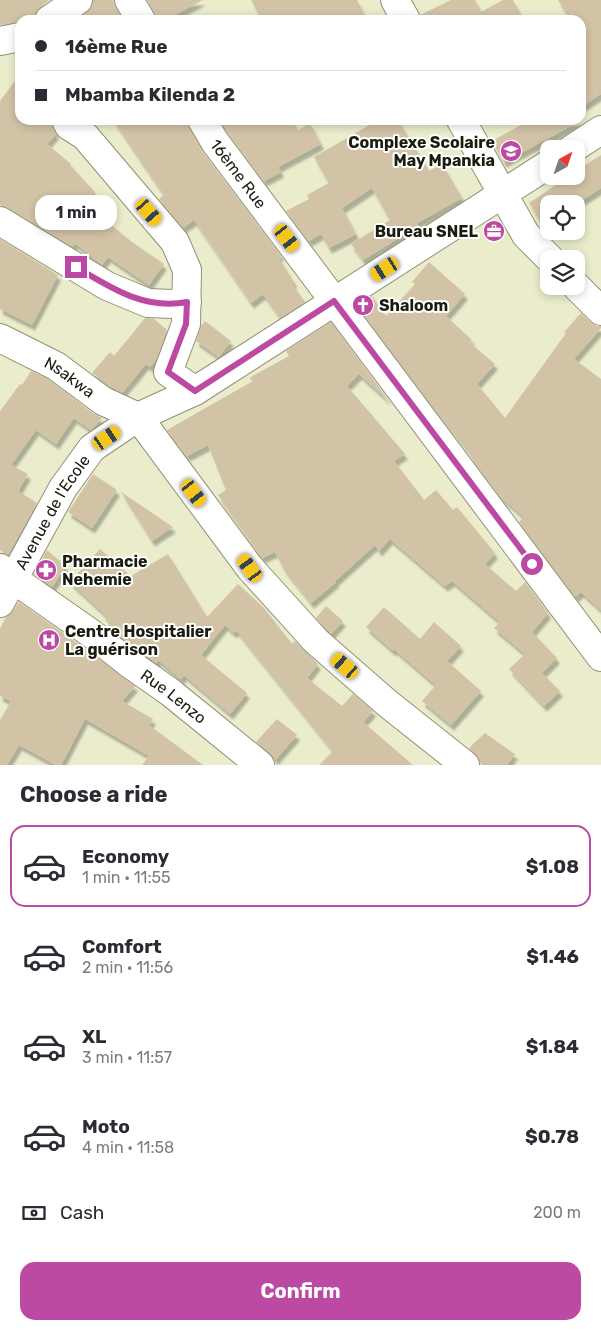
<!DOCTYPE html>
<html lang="en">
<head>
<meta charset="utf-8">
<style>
  body { margin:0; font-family:Rubik,sans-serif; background:#f2f2f3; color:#2b2b33; height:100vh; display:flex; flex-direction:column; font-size:19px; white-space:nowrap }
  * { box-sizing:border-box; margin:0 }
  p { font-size:16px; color:#7c7c81 }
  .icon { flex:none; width:28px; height:28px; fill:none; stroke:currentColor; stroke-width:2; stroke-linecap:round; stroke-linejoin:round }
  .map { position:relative; height:765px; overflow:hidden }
  .side { display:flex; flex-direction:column; background:#fff; flex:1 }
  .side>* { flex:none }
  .banner { position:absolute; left:15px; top:15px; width:571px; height:110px; border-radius:15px; box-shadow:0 2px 8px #0003; display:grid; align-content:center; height:110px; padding:0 20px; background:#fff }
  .needle { width:32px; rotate:40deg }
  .tools { position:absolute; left:540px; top:140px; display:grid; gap:10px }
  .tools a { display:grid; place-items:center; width:45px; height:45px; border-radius:10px; background:#fff; box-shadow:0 2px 8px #0003; font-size:25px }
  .end { position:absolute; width:22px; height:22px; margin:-11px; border:6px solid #bc49a2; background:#fff; box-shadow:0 0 0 2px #fff }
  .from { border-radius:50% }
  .bubble { position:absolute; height:35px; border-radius:15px; background:#fff; box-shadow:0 2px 8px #0003; font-size:16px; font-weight:700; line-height:35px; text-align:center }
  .car { position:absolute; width:15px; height:30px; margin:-15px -8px; border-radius:6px; box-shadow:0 0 4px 1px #0007; background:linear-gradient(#f5c518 24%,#345 0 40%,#f5c518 0 76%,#345 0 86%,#f5c518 0) }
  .banner b { display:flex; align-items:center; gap:18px; height:48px; font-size:19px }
  .banner b+b { border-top:1px solid #e1e1e2 }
  .banner i { width:12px; height:12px; background:#2b2b33 }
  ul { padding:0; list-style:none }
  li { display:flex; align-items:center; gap:15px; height:82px; margin:0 10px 8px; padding:0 10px; border:2px solid transparent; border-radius:15px }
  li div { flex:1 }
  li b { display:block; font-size:19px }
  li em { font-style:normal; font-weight:700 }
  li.current { border-color:#bc49a2 }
  li>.icon { width:45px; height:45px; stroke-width:1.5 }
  h2 { padding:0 20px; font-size:22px; line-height:60px }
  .pay { display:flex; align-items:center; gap:12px; height:55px; padding:0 20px; font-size:19px }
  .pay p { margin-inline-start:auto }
  .button { display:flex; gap:10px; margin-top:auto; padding:10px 20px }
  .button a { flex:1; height:58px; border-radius:15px; background:#bc49a2; color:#fff; font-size:20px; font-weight:700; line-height:58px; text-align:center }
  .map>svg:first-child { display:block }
</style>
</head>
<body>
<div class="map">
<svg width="601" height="765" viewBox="0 0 601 765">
  <defs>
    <filter id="shadow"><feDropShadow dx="3" dy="5.5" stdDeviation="1" flood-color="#0004"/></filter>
  </defs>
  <rect width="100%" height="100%" fill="#eaeccc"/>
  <g fill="#d2c3a6" filter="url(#shadow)">
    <path d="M 0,0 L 50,0 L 40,7 L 35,13 L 34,17 L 29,20 L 20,20 L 20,22 L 0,25 Z"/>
    <path d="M 93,0 L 113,0 L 116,8 L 123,20 L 77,20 L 92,7 Z"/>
    <path d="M 147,0 L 203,0 L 165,20 L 157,20 L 154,12 Z"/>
    <path d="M 251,0 L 357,0 L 367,20 L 262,20 Z"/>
    <path d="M 451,0 L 475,0 L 481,12 L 503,0 L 513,0 L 524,20 L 422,20 L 420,15 Z"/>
    <path d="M 558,0 L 601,0 L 601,94 L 581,107 L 581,20 L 570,20 Z"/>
    <path d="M 20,74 L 20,120 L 45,120 L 52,125 L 56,134 L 47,144 L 71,164 L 70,165 L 95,192 L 83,202 L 132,242 L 164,264 L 149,285 L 108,257 L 102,265 L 75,243 L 73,247 L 8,208 L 0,205 L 0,101 Z"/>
    <path d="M 113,120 L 186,120 L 189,128 L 202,151 L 281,256 L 278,257 L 294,282 L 292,284 L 305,302 L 280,318 L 263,294 L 251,303 L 194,220 L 183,228 L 159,199 L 164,195 Z"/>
    <path d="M 220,120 L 292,120 L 298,130 L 310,123 L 321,144 L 278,167 L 281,172 L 264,181 L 228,133 Z"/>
    <path d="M 378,120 L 398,120 L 429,171 L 442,164 L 462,198 L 417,223 L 418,226 L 363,260 L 351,244 L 390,220 L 372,188 L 342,208 L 356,234 L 329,248 L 321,234 L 309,241 L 286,211 L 309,199 L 307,195 L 329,183 L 314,157 Z"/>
    <path d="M 530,120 L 582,120 L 504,162 L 492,141 Z"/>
    <path d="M 601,155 L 601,188 L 576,204 L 549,204 L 549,223 L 544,226 L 529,203 L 569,176 L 576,176 L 576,171 Z"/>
    <path d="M 0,239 L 58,275 L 32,325 L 0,309 Z"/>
    <path d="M 429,262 L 465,294 L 446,316 L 472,340 L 469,342 L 495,364 L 477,384 L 505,418 L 566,333 L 564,332 L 581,313 L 590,322 L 596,326 L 601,326 L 601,328 L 574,359 L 601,379 L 601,610 L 581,592 L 575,597 L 519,522 L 524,517 L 501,497 L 470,456 L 471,454 L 428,401 L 357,306 L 372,296 L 386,316 L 415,284 L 412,282 Z"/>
    <path d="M 145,318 L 154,319 L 167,330 L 156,360 L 150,367 L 146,364 L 122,393 L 111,387 L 92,373 L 110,352 L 114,356 Z"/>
    <path d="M 205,321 L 231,341 L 219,357 L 196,341 L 201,326 Z"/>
    <path d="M 331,322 L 389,401 L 359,374 L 347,386 L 405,454 L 394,461 L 424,500 L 436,490 L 453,510 L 457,507 L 495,553 L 485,564 L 516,591 L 525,582 L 548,613 L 532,632 L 557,658 L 542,673 L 560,691 L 544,706 L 509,669 L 525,654 L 494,628 L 500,622 L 452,581 L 445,586 L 390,539 L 379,551 L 375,545 L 335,581 L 336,582 L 311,603 L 284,569 L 275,552 L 262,558 L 218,495 L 226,490 L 208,445 L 187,456 L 167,430 L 253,381 L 249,378 L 289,356 L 286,351 Z"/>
    <path d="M 31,371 L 48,379 L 94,414 L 102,418 L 91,430 L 74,418 L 56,444 L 36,430 L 11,465 L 28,474 L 18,491 L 37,503 L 8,555 L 0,550 L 0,411 L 20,384 L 22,385 Z"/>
    <path d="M 93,474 L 117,490 L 92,528 L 68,512 Z"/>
    <path d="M 121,492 L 173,527 L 152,541 Z"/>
    <path d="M 100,549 L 131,576 L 168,554 L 207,617 L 238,584 L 264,608 L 292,644 L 295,641 L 318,664 L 307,678 L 342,706 L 353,694 L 373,711 L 363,722 L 413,765 L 319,765 L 333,751 L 236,630 L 234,633 L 225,625 L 201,655 L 247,693 L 230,714 L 184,675 L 181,679 L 158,660 L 156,663 L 123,639 L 105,620 L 108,617 L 70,582 Z"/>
    <path d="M 47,550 L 66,566 L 52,587 L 34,574 Z"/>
    <path d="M 19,602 L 83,647 L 135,686 L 122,701 L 153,719 L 149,725 L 203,765 L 142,765 L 149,756 L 85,719 L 61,765 L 56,765 L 19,745 L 7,765 L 0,765 L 0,720 L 11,701 L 0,696 L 0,629 L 6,617 L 13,611 Z"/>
    <path d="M 326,606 L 343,621 L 331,634 L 316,618 Z"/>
    <path d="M 384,607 L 420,639 L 434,622 L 461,646 L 447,661 L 481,691 L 451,725 L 422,701 L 436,685 L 394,649 L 393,651 L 366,627 Z"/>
    <path d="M 277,719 L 297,735 L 275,760 L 270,753 L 256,742 Z"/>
    <path d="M 485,733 L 516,755 L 514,755 L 507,765 L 485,765 L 469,748 Z"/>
  </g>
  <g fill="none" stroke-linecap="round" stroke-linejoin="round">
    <g stroke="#919275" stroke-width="30">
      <g id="minor">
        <path d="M 129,0 L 141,20"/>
        <path d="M 395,0 L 406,20"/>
        <path d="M 49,20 L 78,0"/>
        <path d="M 0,41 L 20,37"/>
        <path d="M 66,120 L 69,126 L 85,136 L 175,242 L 187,270 L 186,324 L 168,372 L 195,391"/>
        <path id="s1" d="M 202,120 L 215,142 L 601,657"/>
        <path d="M 461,120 L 526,235 L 550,259"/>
        <path d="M 572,149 L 601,130"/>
        <path d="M 0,221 L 107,286 L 148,303 L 172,304 L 187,302"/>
        <path d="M 576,286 L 601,311"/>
        <path id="s2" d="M 0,338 L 56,366 L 103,401 L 138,417 L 250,568 L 316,641 L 387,703 L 465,765"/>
        <path id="s3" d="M 0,568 L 12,578 L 92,634 L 130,664 L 170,692 L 260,765"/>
        <path id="s4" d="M 0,603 L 63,488 L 92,448 L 138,417 L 195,391 L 549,164"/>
      </g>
    </g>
    <use href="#minor" stroke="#fff" stroke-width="28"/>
  </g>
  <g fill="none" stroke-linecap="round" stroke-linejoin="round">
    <path stroke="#bc49a2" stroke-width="6" d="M 76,267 C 111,288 144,310 187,302 L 186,324 L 168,372 L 195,391 L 334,301 L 532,564"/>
  </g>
  <defs>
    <g id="school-disc" transform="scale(1.125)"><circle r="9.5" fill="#bc49a2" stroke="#fff"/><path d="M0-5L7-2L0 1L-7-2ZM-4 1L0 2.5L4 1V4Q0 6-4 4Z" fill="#fff"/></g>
    <g id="office-disc" transform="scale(1.125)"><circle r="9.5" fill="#bc49a2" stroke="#fff"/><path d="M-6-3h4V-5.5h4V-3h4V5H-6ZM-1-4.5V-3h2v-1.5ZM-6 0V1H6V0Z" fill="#fff"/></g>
    <g id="church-disc" transform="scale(1.125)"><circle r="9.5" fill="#bc49a2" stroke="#fff"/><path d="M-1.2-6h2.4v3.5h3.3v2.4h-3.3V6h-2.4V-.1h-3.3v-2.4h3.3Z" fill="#fff"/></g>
    <g id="pharmacy-disc" transform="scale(1.125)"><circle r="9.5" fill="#bc49a2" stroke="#fff"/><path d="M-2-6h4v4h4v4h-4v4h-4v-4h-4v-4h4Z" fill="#fff"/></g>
    <g id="hospital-disc" transform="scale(1.125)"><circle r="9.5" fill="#bc49a2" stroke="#fff"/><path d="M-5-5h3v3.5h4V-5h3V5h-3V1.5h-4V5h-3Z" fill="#fff"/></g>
  </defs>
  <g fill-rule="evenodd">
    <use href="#school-disc" x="511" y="151"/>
    <use href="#office-disc" x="494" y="231"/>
    <use href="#church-disc" x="363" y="305"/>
    <use href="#pharmacy-disc" x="46" y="570"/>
    <use href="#hospital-disc" x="49" y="640"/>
  </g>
  <g text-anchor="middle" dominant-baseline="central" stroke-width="4" stroke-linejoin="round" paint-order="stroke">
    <g font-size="16" font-weight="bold" fill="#1b1c10" stroke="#fff" text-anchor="start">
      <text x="495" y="142" text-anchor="end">Complexe Scolaire<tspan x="495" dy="18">May Mpankia</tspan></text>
      <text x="478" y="231" text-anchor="end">Bureau SNEL</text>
      <text x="379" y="305">Shaloom</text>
      <text x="62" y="561">Pharmacie<tspan x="62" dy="18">Nehemie</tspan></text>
      <text x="65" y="631">Centre Hospitalier<tspan x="65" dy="18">La guérison</tspan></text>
    </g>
    <g font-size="16" fill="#1b1c10" stroke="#fff">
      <text stroke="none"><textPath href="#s1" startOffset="65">16ème Rue</textPath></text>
      <text stroke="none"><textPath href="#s2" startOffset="80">Nsakwa</textPath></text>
      <text stroke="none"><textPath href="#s4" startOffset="105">Avenue de l'Ecole</textPath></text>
      <text stroke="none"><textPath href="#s3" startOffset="216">Rue Lenzo</textPath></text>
    </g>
  </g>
</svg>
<div class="tools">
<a><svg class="needle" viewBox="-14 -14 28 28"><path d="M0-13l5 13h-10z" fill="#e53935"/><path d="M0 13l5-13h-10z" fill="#7c7c81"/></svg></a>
<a><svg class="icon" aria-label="locate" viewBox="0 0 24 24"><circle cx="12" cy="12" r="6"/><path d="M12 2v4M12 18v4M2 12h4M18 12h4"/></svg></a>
<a><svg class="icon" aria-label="layers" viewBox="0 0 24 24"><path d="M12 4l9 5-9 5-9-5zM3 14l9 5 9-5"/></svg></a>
</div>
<i class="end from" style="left:532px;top:564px"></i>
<i class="end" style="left:76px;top:267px"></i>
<div class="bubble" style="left:35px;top:195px;width:82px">1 min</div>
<i class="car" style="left:149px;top:212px;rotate:139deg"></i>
<i class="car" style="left:287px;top:238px;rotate:143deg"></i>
<i class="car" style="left:385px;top:269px;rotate:237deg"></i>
<i class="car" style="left:107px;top:438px;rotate:56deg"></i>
<i class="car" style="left:194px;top:493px;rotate:143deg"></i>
<i class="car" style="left:250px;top:568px;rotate:324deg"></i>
<i class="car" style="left:345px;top:666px;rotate:311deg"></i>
<div class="banner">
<b><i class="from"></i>16ème Rue</b>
<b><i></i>Mbamba Kilenda 2</b>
</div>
</div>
<section class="side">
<h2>Choose a ride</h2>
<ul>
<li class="current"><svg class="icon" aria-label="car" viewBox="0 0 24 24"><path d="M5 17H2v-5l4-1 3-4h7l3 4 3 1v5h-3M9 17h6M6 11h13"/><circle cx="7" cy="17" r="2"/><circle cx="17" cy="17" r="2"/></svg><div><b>Economy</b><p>1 min · 11:55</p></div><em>$1.08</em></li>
<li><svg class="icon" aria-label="car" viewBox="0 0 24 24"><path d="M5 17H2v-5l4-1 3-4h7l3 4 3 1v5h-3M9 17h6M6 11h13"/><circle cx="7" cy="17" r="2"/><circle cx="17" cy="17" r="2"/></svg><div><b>Comfort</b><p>2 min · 11:56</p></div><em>$1.46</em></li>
<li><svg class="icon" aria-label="car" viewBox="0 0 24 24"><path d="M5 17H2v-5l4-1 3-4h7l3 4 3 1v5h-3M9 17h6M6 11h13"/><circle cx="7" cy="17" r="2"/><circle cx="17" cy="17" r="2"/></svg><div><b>XL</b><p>3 min · 11:57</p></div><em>$1.84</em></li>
<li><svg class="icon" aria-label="car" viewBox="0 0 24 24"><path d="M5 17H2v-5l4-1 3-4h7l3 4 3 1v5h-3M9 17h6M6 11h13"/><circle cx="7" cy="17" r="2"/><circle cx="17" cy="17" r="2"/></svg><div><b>Moto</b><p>4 min · 11:58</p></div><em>$0.78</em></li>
</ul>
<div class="pay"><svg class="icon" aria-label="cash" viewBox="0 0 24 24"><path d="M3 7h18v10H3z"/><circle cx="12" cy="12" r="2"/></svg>Cash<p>200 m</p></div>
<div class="button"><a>Confirm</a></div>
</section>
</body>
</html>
